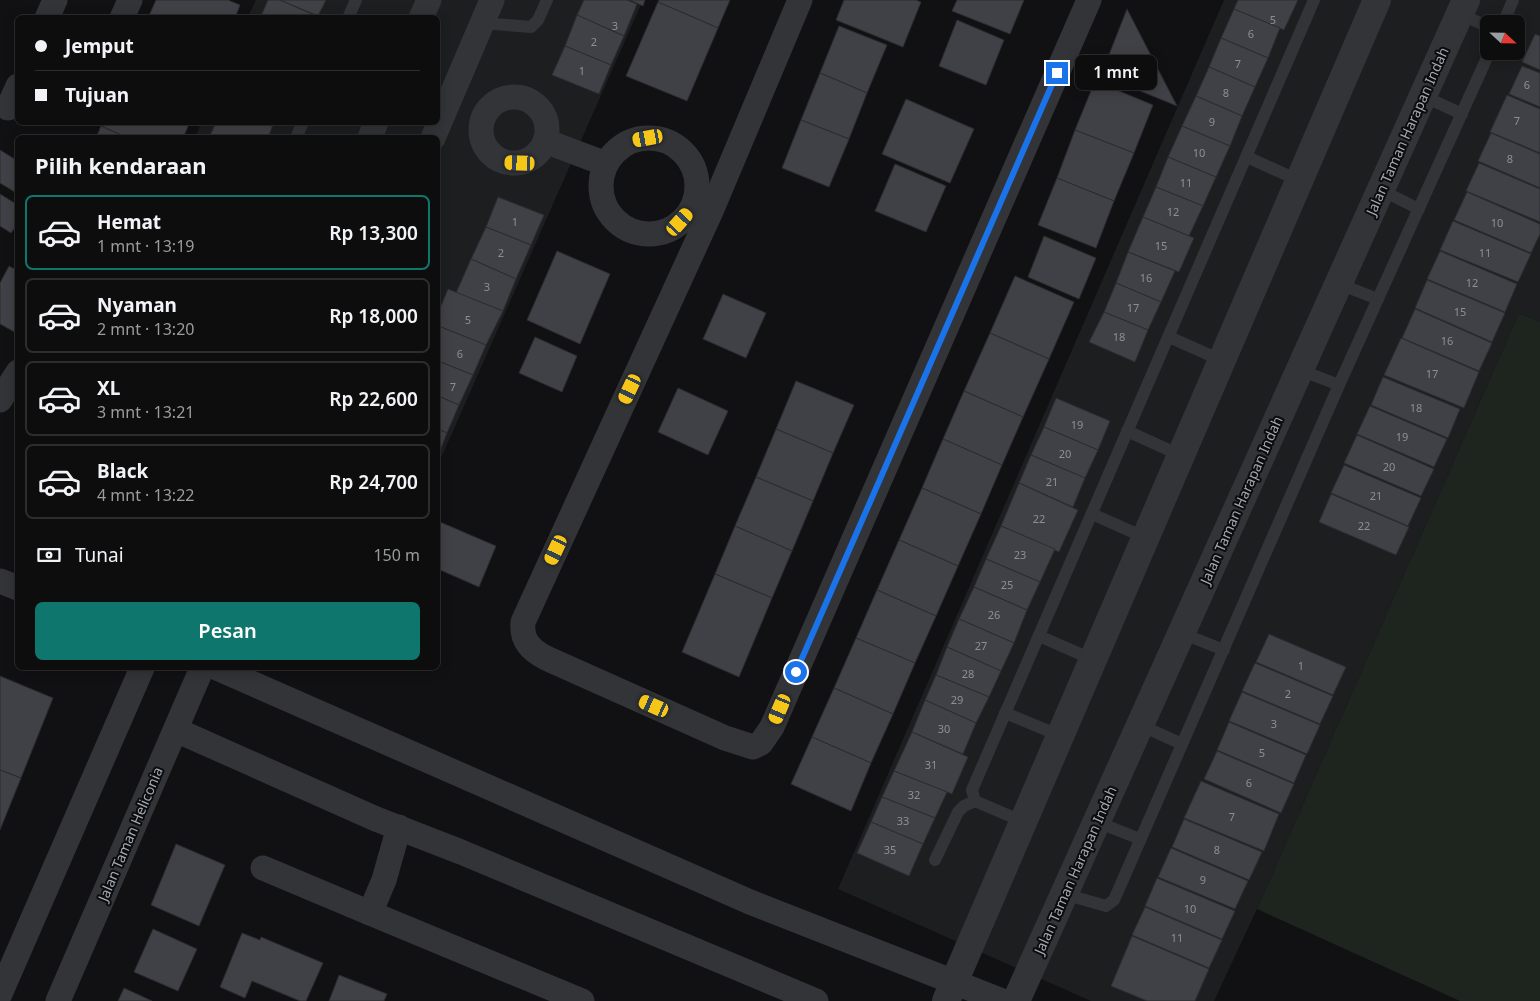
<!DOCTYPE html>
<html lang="id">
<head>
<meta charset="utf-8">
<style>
  body { margin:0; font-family:"Noto Sans",sans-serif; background:#161617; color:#f1f3f6; height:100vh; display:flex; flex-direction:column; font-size:19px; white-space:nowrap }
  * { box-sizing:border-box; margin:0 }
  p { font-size:16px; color:#9a9c9e }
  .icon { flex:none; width:28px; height:28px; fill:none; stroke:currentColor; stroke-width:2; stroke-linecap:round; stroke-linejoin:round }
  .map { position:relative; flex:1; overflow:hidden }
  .details { position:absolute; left:15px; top:135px; width:425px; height:535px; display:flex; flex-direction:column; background:#0d0d0e; border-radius:8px; box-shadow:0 2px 12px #0003,0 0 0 1px #2d2d2e }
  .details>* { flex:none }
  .top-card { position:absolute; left:15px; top:15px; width:425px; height:110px; border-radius:8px; box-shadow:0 2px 12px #0003,0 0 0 1px #2d2d2e; display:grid; align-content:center; height:110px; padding:0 20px; background:#0d0d0e }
  .needle { width:32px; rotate:112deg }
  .controls { position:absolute; left:1480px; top:15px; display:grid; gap:10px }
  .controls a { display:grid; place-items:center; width:45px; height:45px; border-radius:8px; background:#0d0d0e; box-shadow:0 2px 12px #0003,0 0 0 1px #2d2d2e; font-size:25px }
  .end { position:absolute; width:22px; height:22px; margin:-11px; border:6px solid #1a73e8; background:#fff; box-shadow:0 0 0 2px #fff }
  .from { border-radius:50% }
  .bubble { position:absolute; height:35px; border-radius:8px; background:#0d0d0e; box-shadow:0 2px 12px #0003,0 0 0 1px #2d2d2e; font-size:16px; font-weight:600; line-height:35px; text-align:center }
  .car { position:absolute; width:15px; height:30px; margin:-15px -8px; border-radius:6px; box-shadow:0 0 4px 1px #0007; background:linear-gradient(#f5c518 24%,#345 0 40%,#f5c518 0 76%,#345 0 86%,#f5c518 0) }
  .top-card b { display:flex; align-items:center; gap:18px; height:48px; font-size:19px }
  .top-card b+b { border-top:1px solid #2d2d2e }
  .top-card i { width:12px; height:12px; background:#f1f3f6 }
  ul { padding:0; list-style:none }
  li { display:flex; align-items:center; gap:15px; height:75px; margin:0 10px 8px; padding:0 10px; border:2px solid #2d2d2e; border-radius:8px }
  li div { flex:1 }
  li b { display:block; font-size:19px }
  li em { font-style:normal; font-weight:600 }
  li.on { border-color:#0f766e }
  li>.icon { width:45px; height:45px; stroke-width:1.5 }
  h2 { padding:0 20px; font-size:22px; line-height:60px }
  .pay { display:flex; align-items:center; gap:12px; height:55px; padding:0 20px; font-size:19px }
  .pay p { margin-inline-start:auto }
  .cta { display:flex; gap:10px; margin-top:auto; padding:10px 20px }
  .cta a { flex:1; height:58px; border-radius:8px; background:#0f766e; color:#fff; font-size:20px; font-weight:600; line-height:58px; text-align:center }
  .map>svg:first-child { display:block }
</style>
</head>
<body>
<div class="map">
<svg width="1540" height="1001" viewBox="0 0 1540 1001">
  <rect width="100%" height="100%" fill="#111113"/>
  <g fill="#1d1e20" fill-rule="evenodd">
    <path d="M 256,0 L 643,0 L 438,465 L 438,138 L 195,138 L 201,123 L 438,122 L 438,18 L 248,17 Z"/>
    <path d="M 1224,0 L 1540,0 L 1540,322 L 1519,313 L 1257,909 L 1214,1001 L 1091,1001 L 838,889 ZM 1489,24 L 1516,24 L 1516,51 L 1489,51 Z"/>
  </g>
  <path fill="#1e251e" d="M 1519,313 L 1540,322 L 1540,1001 L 1460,1001 L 1257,909 Z"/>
  <g fill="#404146" stroke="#2b2c2f">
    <path d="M 156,0 L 228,0 L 240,5 L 235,18 L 148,18 Z"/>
    <path d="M 268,0 L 280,0 L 321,18 L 260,18 Z"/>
    <path d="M 280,0 L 326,0 L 318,16 Z"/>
    <path d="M 584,0 L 627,0 L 637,4 L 624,36 L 577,15 Z"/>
    <path d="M 630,0 L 645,0 L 643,6 Z"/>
    <path d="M 659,0 L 730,0 L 718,28 L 658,2 Z"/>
    <path d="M 844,0 L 916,0 L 921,2 L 903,47 L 836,20 Z"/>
    <path d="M 957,0 L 1024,0 L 1010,34 L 952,11 Z"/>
    <path d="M 1238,0 L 1298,0 L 1284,30 L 1234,9 Z"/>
    <path d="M 658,2 L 718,28 L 687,101 L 626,76 Z"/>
    <path d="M 1127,9 L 1177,106 L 1101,75 Z"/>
    <path d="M 1234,9 L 1280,28 L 1268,58 L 1221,38 Z"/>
    <path d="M 577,15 L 624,36 L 611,65 L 565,46 Z"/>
    <path d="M 957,20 L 1004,40 L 986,85 L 939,66 Z"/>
    <path d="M 839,26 L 887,45 L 867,93 L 820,73 Z"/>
    <path d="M 1535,34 L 1540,36 L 1540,70 L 1522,62 Z"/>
    <path d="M 1221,38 L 1268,58 L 1255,87 L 1209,67 Z"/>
    <path d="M 565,46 L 611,65 L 599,94 L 552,75 Z"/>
    <path d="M 1522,66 L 1540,73 L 1540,107 L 1509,94 Z"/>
    <path d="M 1209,67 L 1255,87 L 1242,116 L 1196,96 Z"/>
    <path d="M 820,73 L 867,93 L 849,139 L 801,120 Z"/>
    <path d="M 1095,81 L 1153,105 L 1134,153 L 1075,130 Z"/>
    <path d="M 1507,95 L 1540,109 L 1540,153 L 1490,132 Z"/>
    <path d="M 1196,96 L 1242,116 L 1230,146 L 1182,126 Z"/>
    <path d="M 906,99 L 974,129 L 950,183 L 882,154 Z"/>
    <path d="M 801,120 L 849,139 L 829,187 L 782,168 Z"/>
    <path d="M 102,122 L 190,122 L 183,138 L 128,138 L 101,126 Z"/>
    <path d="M 216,122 L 274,122 L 268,138 L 209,138 Z"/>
    <path d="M 101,126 L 128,138 L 96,138 Z"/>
    <path d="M 1182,126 L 1230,146 L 1216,177 L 1168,157 Z"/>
    <path d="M 1075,130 L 1134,153 L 1114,201 L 1057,178 Z"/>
    <path d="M 1491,133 L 1540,154 L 1540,188 L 1478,161 Z"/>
    <path d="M 0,150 L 18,161 L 18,194 L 0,183 Z"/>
    <path d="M 1168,157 L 1216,177 L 1203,206 L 1156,187 Z"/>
    <path d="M 1479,163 L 1540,189 L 1540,222 L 1466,191 Z"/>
    <path d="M 895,164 L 946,186 L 926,232 L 875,211 Z"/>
    <path d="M 1057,178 L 1114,201 L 1096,248 L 1038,225 Z"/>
    <path d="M 1156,187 L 1203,206 L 1189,236 L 1143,217 Z"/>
    <path d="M 1467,192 L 1540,224 L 1540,234 L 1531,253 L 1454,220 Z"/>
    <path d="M 0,194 L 18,205 L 18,223 L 11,233 L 0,226 Z"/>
    <path d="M 498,197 L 544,215 L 531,245 L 486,227 Z"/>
    <path d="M 1143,217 L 1194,238 L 1179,272 L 1128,252 Z"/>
    <path d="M 1453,221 L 1531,254 L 1518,282 L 1440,250 Z"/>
    <path d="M 486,227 L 531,245 L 516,279 L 471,259 Z"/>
    <path d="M 1044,236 L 1096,258 L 1079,299 L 1028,277 Z"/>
    <path d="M 557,251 L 610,274 L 580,344 L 527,320 Z"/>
    <path d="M 1440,251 L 1517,284 L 1505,312 L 1427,279 Z"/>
    <path d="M 1128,252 L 1175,271 L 1161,302 L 1116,283 Z"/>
    <path d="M 471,259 L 516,279 L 503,311 L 456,293 Z"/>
    <path d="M 9,266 L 18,271 L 18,334 L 0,324 L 0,283 Z"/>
    <path d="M 1015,276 L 1074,302 L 1049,359 L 990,333 Z"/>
    <path d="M 1427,280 L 1505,313 L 1492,342 L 1415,308 Z"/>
    <path d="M 1116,283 L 1161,302 L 1148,330 L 1104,312 Z"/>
    <path d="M 448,289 L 503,311 L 486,345 L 438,326 L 438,313 Z"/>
    <path d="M 723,294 L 766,313 L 746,358 L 703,339 Z"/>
    <path d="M 1415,309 L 1492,343 L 1479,371 L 1402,338 Z"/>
    <path d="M 1104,312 L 1148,330 L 1135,362 L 1089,342 Z"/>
    <path d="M 441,327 L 486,345 L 473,375 L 438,361 L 438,333 Z"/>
    <path d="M 990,333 L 1049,359 L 1023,417 L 964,391 Z"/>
    <path d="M 535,337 L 577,356 L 562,392 L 519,373 Z"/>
    <path d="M 1401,338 L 1479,372 L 1464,408 L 1384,375 Z"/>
    <path d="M 438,361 L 473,375 L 459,405 L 438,396 Z"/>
    <path d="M 1383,377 L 1460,409 L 1448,438 L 1371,405 Z"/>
    <path d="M 796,381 L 854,405 L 833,453 L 776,429 Z"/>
    <path d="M 678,388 L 728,411 L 708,455 L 658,432 Z"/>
    <path d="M 964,391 L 1023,417 L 1002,465 L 943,439 Z"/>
    <path d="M 438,396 L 459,405 L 447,433 L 438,429 Z"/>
    <path d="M 1056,398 L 1110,421 L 1098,450 L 1044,427 Z"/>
    <path d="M 1370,406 L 1447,439 L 1434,467 L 1357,434 Z"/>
    <path d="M 1044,427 L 1098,450 L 1085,478 L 1031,455 Z"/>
    <path d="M 438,429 L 447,433 L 438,456 Z"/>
    <path d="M 776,429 L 833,453 L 813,501 L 756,477 Z"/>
    <path d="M 1357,435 L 1434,469 L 1421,496 L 1344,463 Z"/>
    <path d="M 943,439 L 1002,465 L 981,514 L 922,488 Z"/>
    <path d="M 1031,455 L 1085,478 L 1073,507 L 1019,483 Z"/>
    <path d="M 1344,465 L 1421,498 L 1408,526 L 1331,493 Z"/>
    <path d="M 756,477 L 813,501 L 792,551 L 735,526 Z"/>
    <path d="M 1019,483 L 1078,510 L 1059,552 L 1001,526 Z"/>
    <path d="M 922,488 L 981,514 L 958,566 L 899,540 Z"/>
    <path d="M 1331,494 L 1409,527 L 1396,555 L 1319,522 Z"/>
    <path d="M 440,522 L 496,546 L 479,587 L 438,569 L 438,528 Z"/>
    <path d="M 735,526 L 792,551 L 772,598 L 715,574 Z"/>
    <path d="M 1001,526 L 1055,549 L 1040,582 L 986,559 Z"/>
    <path d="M 899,540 L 958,566 L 936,616 L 877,590 Z"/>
    <path d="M 986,559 L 1040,582 L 1027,610 L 974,587 Z"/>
    <path d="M 715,574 L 772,598 L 739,677 L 682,652 Z"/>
    <path d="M 974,587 L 1027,610 L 1014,643 L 959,619 Z"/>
    <path d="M 877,590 L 936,616 L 915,663 L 856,638 Z"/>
    <path d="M 959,619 L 1014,643 L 1001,671 L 947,647 Z"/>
    <path d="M 1269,634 L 1346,667 L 1333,695 L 1256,662 Z"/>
    <path d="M 856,638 L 915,663 L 893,714 L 834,688 Z"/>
    <path d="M 947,647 L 1001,671 L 989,697 L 936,675 Z"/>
    <path d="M 1255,663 L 1333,696 L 1320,724 L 1242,691 Z"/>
    <path d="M 936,675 L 989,697 L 976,723 L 925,700 Z"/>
    <path d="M 0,676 L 53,698 L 21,778 L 0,770 Z"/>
    <path d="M 834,688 L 893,714 L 871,763 L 812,737 Z"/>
    <path d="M 1242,692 L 1320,725 L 1307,754 L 1229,721 Z"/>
    <path d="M 925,700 L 976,723 L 963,754 L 912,732 Z"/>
    <path d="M 1229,722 L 1306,755 L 1294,783 L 1217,750 Z"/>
    <path d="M 912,732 L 968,757 L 952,794 L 894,771 Z"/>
    <path d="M 812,737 L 871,763 L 851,811 L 791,784 Z"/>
    <path d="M 1217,751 L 1294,784 L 1281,813 L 1204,779 Z"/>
    <path d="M 0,770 L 21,778 L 0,830 Z"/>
    <path d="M 894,771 L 947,792 L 935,818 L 882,797 Z"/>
    <path d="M 1201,781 L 1279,814 L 1264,851 L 1184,818 Z"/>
    <path d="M 882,797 L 935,818 L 923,844 L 871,822 Z"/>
    <path d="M 1184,819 L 1262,852 L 1249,880 L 1172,847 Z"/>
    <path d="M 871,822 L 923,844 L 909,876 L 857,853 Z"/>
    <path d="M 176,844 L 225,865 L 199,926 L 151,905 Z"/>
    <path d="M 1171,848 L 1248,881 L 1235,909 L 1158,877 Z"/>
    <path d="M 1157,878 L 1235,911 L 1222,939 L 1145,906 Z"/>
    <path d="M 1145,907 L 1222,940 L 1209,968 L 1132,935 Z"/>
    <path d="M 153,929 L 197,949 L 178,991 L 134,972 Z"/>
    <path d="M 242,933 L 260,940 L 261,937 L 323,963 L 306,1001 L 300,1001 L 252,981 L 245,998 L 220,987 Z"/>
    <path d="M 1132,936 L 1209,969 L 1195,1001 L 1147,1001 L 1111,986 Z"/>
    <path d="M 339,975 L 387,994 L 384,1001 L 329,1001 Z"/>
    <path d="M 124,988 L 152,1001 L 118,1001 Z"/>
  </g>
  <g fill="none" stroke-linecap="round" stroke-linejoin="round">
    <g stroke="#323438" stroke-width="12">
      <path d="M 1460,14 L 1489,27"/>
      <path d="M 348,18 L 356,0"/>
      <path d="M 482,23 L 531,27 L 538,20 L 547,0"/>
      <path d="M 1503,24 L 1513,0"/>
      <path d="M 1423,96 L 1462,114"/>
      <path d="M 296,138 L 303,122"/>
      <path d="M 1247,157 L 1300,181"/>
      <path d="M 1381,190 L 1419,209"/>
      <path d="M 1339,284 L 1378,299"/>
      <path d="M 1169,337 L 1223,361"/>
      <path d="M 1300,370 L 1339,385"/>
      <path d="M 1127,431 L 1182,456"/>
      <path d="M 1092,514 L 1146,538"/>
      <path d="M 1181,633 L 1224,650"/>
      <path d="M 1039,636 L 1094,660"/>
      <path d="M 1005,713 L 1061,736"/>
      <path d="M 1140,725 L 1182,744"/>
      <path d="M 1024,822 L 975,801 L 972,790 L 1314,0"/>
      <path d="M 1097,822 L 1140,839"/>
      <path d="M 935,860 L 958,812 L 964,806 L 975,801"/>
      <path d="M 1064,894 L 1106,906 L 1114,900 L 1339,385 L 1490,51"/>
    </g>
    <g stroke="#323438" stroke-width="25">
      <path d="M 800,0 L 712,209 L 523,622 C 521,641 531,650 546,658 L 725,738 L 753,747 L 761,743 L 772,727 L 1089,0"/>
      <path d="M 47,18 L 55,0"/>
      <path d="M 122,18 L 130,0"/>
      <path d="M 421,18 L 429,0"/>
      <circle cx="514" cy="130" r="33"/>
      <path d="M 8,108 L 18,86"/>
      <path d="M 370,138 L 376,122"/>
      <path d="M 433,138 L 492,0"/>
      <circle cx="649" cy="186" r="48"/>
      <path d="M 545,141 L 606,164"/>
      <path d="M 0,400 L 18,372"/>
      <path d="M 0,581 L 18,588"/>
      <path d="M 217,668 L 750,902 L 1002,1001"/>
      <path d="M 176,730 L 376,819 L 461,852 L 816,1001"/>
      <path d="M 399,827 L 384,880 L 370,913 L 582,1001"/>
      <path d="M 263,868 L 370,913"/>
      <path d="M 0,994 L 142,668"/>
      <path d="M 58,1001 L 202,668"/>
    </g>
    <g stroke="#323438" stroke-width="28">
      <path d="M 946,1001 L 1377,0"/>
      <path d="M 1016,1001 L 1466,0"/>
    </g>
  </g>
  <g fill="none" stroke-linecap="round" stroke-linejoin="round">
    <path stroke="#1a73e8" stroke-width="6" d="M 796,672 L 1057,73"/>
  </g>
  <g text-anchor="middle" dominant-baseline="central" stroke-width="4" stroke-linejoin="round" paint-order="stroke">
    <g font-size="11" fill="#8a9098">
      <text x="1273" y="19">5</text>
      <text x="615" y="25">3</text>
      <text x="1251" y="33">6</text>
      <text x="594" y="41">2</text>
      <text x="1238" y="63">7</text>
      <text x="582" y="70">1</text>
      <text x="1527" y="84">6</text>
      <text x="1226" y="92">8</text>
      <text x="1517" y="120">7</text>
      <text x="1212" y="121">9</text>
      <text x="1199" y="152">10</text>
      <text x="1510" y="158">8</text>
      <text x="1186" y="182">11</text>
      <text x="1173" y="211">12</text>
      <text x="515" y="221">1</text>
      <text x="1497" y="222">10</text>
      <text x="1161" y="245">15</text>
      <text x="501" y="252">2</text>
      <text x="1485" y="252">11</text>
      <text x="1146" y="277">16</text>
      <text x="1472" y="282">12</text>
      <text x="487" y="286">3</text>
      <text x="1133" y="307">17</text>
      <text x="1460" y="311">15</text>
      <text x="468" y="319">5</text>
      <text x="1119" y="336">18</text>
      <text x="1447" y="340">16</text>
      <text x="460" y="353">6</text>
      <text x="1432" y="373">17</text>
      <text x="453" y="386">7</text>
      <text x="1416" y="407">18</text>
      <text x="1077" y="424">19</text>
      <text x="1402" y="436">19</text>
      <text x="1065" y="453">20</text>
      <text x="1389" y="466">20</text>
      <text x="1052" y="481">21</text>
      <text x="1376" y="495">21</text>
      <text x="1039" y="518">22</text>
      <text x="1364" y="525">22</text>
      <text x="1020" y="554">23</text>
      <text x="1007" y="584">25</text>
      <text x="994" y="614">26</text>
      <text x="981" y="645">27</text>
      <text x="1301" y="665">1</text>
      <text x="968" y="673">28</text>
      <text x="1288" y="693">2</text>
      <text x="957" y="699">29</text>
      <text x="1274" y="723">3</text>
      <text x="944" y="728">30</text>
      <text x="1262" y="752">5</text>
      <text x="931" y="764">31</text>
      <text x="1249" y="782">6</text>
      <text x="914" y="794">32</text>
      <text x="1232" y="816">7</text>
      <text x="903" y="820">33</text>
      <text x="890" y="849">35</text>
      <text x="1217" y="849">8</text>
      <text x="1203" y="879">9</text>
      <text x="1190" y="908">10</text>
      <text x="1177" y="937">11</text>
    </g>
    <g font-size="14" fill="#a2aab4" stroke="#0c0c0e">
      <text transform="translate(1407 131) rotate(-66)">Jalan Taman Harapan Indah</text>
      <text transform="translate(1241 500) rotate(-66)">Jalan Taman Harapan Indah</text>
      <text transform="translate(130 834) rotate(-67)">Jalan Taman Heliconia</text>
      <text transform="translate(1075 870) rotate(-66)">Jalan Taman Harapan Indah</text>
    </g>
  </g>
</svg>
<div class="controls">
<a><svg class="needle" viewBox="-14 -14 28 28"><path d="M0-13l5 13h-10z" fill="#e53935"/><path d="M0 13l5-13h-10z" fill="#9a9c9e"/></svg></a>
</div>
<i class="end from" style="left:796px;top:672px"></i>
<i class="end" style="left:1057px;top:73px"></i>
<div class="bubble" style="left:1075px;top:55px;width:82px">1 mnt</div>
<i class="car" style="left:648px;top:138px;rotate:260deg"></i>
<i class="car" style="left:520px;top:163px;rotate:272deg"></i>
<i class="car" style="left:680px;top:222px;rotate:42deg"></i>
<i class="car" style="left:630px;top:389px;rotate:205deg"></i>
<i class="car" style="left:556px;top:550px;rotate:205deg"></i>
<i class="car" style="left:654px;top:706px;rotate:294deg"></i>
<i class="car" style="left:780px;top:709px;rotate:203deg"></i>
<div class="top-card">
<b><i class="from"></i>Jemput</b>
<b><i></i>Tujuan</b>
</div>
<section class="details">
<h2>Pilih kendaraan</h2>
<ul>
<li class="on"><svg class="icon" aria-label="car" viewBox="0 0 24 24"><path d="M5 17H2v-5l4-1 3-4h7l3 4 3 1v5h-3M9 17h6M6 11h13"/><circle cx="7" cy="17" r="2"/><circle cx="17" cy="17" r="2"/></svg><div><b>Hemat</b><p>1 mnt · 13:19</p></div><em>Rp 13,300</em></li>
<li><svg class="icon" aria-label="car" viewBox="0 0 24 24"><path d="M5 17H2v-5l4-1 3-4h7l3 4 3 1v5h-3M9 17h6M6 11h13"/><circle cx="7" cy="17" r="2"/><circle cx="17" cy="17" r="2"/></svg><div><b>Nyaman</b><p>2 mnt · 13:20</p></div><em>Rp 18,000</em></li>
<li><svg class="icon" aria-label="car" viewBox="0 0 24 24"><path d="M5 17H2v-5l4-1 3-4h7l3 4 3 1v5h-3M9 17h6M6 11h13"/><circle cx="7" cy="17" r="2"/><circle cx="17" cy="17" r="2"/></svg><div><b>XL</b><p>3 mnt · 13:21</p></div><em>Rp 22,600</em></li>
<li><svg class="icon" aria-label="car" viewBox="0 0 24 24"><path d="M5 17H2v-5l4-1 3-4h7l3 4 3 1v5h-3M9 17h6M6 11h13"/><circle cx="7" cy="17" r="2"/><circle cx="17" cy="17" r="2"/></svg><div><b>Black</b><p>4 mnt · 13:22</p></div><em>Rp 24,700</em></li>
</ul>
<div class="pay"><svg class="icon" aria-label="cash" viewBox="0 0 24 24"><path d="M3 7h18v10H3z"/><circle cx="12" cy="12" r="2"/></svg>Tunai<p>150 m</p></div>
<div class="cta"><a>Pesan</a></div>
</section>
</div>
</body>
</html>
